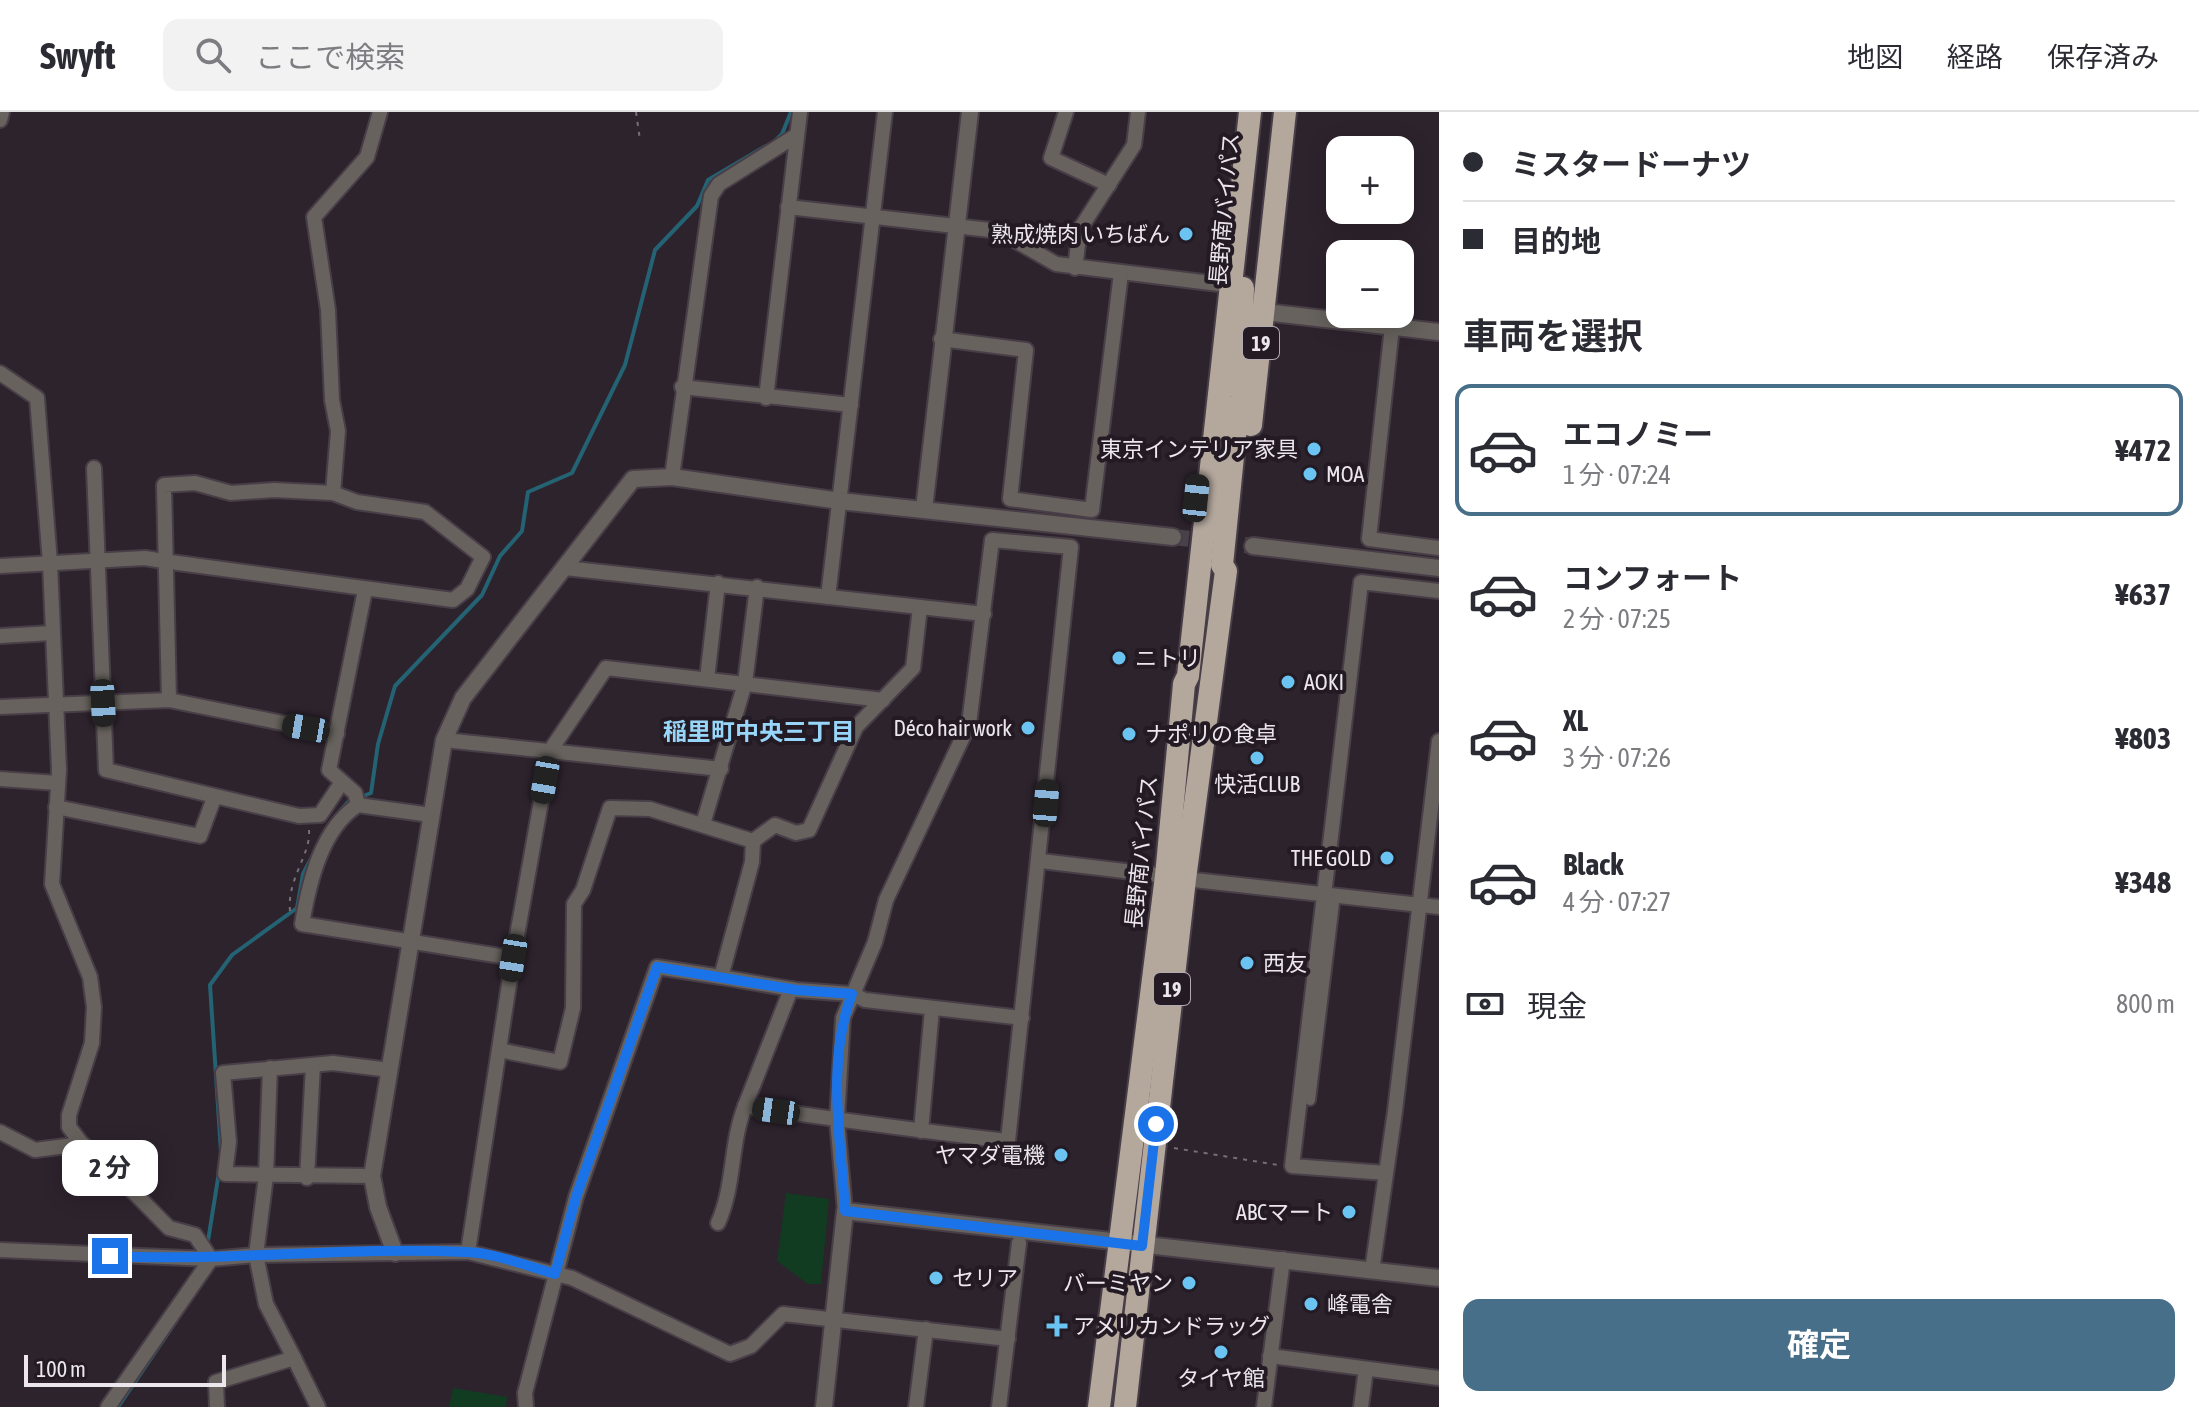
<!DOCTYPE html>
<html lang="ja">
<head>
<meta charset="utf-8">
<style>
  body { margin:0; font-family:"Asap Condensed","Noto Sans JP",sans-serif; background:#f2f2f3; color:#2b2b33; height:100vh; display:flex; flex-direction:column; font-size:30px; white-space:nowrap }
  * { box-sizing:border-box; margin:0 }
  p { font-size:26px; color:#7c7c81 }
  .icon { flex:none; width:44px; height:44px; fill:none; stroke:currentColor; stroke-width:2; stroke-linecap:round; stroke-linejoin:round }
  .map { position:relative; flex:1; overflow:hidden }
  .sheet { display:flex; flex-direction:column; background:#fff; width:760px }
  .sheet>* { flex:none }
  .top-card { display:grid; align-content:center; height:176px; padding:0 24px; background:#fff }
  .controls { position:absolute; left:1326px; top:24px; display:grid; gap:16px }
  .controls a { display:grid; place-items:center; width:88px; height:88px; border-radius:16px; background:#fff; box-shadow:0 4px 20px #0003; font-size:40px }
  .scale { position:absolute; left:24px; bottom:20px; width:202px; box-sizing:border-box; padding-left:8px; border:4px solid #ece6ed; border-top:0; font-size:22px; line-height:28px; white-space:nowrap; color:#ece6ed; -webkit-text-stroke:6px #231a23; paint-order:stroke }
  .end { position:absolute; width:36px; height:36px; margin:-18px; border:10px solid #1a73e8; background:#fff; box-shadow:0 0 0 4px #fff }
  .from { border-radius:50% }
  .bubble { position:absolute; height:56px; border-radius:16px; background:#fff; box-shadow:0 4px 20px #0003; font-size:26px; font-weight:700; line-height:56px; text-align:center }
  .car { position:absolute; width:24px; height:48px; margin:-24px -12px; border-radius:10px; box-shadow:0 0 6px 2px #0007; background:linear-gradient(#222 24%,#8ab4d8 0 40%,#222 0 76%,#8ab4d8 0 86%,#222 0) }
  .top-card b { display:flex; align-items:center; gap:28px; height:76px; font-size:30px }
  .top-card b+b { border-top:2px solid #e1e1e2 }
  .top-card i { width:20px; height:20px; background:#2b2b33 }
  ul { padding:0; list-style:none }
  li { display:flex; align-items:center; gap:24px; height:132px; margin:0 16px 12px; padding:0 8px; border:4px solid transparent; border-radius:16px }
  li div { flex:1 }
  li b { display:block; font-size:30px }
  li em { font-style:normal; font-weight:700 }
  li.selected { border-color:#486f89 }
  li>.icon { width:72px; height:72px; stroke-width:1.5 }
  h2 { padding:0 24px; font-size:36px; line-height:96px }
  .pay { display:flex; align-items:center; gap:20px; height:88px; padding:0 24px; font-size:30px }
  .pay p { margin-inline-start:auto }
  .cta { display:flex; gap:16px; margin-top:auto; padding:16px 24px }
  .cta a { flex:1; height:92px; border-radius:16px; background:#486f89; color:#fff; font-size:32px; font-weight:700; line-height:92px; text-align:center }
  header { display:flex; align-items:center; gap:48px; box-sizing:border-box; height:112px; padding:0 40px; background:#fff; border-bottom:2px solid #e1e1e2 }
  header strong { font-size:38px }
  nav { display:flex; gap:44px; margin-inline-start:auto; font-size:28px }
  .search { width:560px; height:72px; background:#f2f2f3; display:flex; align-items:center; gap:20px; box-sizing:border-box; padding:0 28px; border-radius:16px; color:#7c7c81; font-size:30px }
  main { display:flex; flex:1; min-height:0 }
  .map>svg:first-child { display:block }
</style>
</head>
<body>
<header>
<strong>Swyft</strong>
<div class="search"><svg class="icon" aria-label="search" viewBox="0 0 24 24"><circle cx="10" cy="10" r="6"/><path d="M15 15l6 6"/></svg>ここで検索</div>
<nav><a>地図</a><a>経路</a><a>保存済み</a></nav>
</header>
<main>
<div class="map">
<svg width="1439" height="1295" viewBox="0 0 1439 1295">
  <rect width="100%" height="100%" fill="#2d232d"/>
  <g fill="#123c21">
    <path d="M 786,1081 L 829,1087 L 821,1172 L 808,1172 L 777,1149 Z"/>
    <path d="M 453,1276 L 507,1285 L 506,1295 L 449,1295 Z"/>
  </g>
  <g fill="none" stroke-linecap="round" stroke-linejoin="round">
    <g stroke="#246373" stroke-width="4">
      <path d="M 774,30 L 782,22 L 791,0"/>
      <path d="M 334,706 L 348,690 L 371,681 L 378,632 L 395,574 L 482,483 L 500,444 L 522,419 L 528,380 L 572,361 L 625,253 L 655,138 L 697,94 L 708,68 L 766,34"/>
      <path d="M 221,1040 L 210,873 L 232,843 L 297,796 L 303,762 L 314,741"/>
      <path d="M 208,1129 L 219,1060"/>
      <path d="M 118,1295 L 177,1208"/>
    </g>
    <path stroke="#4a404a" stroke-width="16" stroke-dasharray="16 8" stroke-linecap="butt" d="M 1173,425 L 1253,434"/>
    <g stroke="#483e48" stroke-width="14">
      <path id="pedestrian" d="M 1310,988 L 1335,783"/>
    </g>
    <g stroke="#483e48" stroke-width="18">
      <g id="minor">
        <path d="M 1066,0 L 1051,46 L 1109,73"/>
        <path d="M 0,8 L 2,0"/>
        <path d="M 788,95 L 999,119 L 1056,152 L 1219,172"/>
        <path d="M 1075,156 L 1080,117 L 1134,33 L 1138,0"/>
        <path d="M 1392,215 L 1369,427 L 1439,436"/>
        <path d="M 941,227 L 1026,238 L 1010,387 L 1092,398 L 1121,161"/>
        <path d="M 0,261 L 37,286 L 50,451 L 59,658 L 52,772 L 90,865 L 94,895 L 92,931 L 69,1003 L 69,1015 L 82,1032"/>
        <path d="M 682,275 L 851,293"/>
        <path d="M 766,286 L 800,0"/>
        <path d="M 94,356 L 106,658 L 299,704 L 320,703 L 342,670"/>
        <path d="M 672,365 L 711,84 L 719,72 L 797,23"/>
        <path d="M 333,381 L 338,319 L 332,288 L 328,198 L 314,105 L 367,45 L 380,0"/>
        <path d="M 0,454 L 145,446 L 163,449 L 453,488 L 467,477 L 483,445 L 425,400 L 357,390 L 333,381 L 274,378 L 231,381 L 195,371 L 164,373 L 169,588"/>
        <path d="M 565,456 L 984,502"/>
        <path d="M 828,485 L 885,0"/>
        <path d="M 0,524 L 52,521"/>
        <path d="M 707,567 L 718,471"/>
        <path d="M 0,595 L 169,588 L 337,622"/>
        <path d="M 444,628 L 721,657"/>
        <path d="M 0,667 L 57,671"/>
        <path d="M 358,693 L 355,681 L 329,658 L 365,478"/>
        <path d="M 56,695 L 200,724 L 214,686"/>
        <path d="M 431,703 L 358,693 C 321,717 309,771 302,812 L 513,846"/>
        <path d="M 703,712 L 745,571 L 757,475"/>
        <path d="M 753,729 L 752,750 L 721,865 L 797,878 L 852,882 L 865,888 L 1022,906"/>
        <path d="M 1041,749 L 1166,764"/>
        <path d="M 1185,767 L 1439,795"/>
        <path d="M 499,938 L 560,950 L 573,896 L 574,792 L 583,778 L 610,696 L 650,697 L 753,729 L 775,713 L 796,721 L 809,718 L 856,615 L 913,556 L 920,495"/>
        <path d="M 745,994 L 791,877"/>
        <path d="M 921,1019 L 932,897"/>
        <path d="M 0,1020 L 35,1038 L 82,1032 L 96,1042 L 169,1116 L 195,1123 L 211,1147 L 256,1143 L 468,1140 L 572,1166 L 730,1242 L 751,1234 L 783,1202 L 1008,1227"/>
        <path d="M 1386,1061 L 1292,1054 L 1361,470 L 1439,479"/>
        <path d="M 372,1064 L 225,1062 L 229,1030 L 223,961 L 333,951 L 390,958"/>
        <path d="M 307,1066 L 313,953"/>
        <path d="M 718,1111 C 735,1073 730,1032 745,994 C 833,1007 920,1019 1008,1029 L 1071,435 L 992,428 L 969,612 L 886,788 L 875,830 L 843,906 L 837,1008 L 845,1099"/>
        <path d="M 0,1138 L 211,1147"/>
        <path d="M 468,1140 L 513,846 L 550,639 L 606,556 L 883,588"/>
        <path d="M 1372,1159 L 1395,999 L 1439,629"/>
        <path d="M 1270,1244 L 1439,1266"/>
        <path d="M 294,1246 L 318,1295"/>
        <path d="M 108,1295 L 211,1147"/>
        <path d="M 217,1295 L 216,1270 L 294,1246 L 266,1192 L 256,1143 L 266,1064 L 270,956"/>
        <path d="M 526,1295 L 525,1281 L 576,1085 L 657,855 L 721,865"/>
        <path d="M 916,1295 L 926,1217"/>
        <path d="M 999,1295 L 1019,1131"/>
        <path d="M 1264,1295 L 1283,1147"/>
        <path d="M 1361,1295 L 1366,1257"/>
      </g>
    </g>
    <g stroke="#483e48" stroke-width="20">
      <g id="tertiary">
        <path d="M 1265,200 L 1439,220"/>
        <path d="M 924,397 L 970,0"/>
        <path d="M 1253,434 L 1439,456"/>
        <path d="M 395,1141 L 378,1095 L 372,1064 L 444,628 L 463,586 L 633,367 L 672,365 L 840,389 L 1173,425"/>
        <path d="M 824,1295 L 845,1099 L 1439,1166"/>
      </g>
    </g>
    <g stroke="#483e48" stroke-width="26">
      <g id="trunk">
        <path d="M 1251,313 L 1285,0"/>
        <path d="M 1099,1295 L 1166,764 L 1184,572 L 1188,564 L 1250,0"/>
        <path d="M 1125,1295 L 1185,767 L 1226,459 L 1222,453 L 1239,285 L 1243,176"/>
      </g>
    </g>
    <g stroke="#776f78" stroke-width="2" stroke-dasharray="4 6" stroke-linecap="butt">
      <path d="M 636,0 L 640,28"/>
      <path d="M 290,799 C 287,766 311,743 309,718"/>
      <path d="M 1174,1036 L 1278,1053"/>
    </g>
    <use href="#pedestrian" stroke="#67625d" stroke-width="10"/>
    <use href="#minor" stroke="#67625d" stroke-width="14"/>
    <use href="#tertiary" stroke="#67625d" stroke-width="16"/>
    <use href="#trunk" stroke="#b4a89d" stroke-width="22"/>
  </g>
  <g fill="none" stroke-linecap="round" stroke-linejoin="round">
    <path stroke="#1a73e8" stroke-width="10" d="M 110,1144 C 229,1150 347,1134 466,1140 C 495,1141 527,1154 555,1162 L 576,1085 L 657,855 L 797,878 L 852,882 C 826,949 841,1029 845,1099 L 1142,1134 L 1156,1012"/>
  </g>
  <g fill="#6bc3f2" stroke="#231a23" stroke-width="3">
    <circle cx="1186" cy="122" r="8"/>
    <circle cx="1314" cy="337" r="8"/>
    <circle cx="1310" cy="362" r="8"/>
    <circle cx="1119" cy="546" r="8"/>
    <circle cx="1288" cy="570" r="8"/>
    <circle cx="1028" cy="616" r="8"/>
    <circle cx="1129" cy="622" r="8"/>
    <circle cx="1257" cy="646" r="8"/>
    <circle cx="1387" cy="746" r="8"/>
    <circle cx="1247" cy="851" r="8"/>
    <circle cx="1061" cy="1043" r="8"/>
    <circle cx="1349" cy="1100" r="8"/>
    <circle cx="936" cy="1166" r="8"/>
    <circle cx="1189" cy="1171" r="8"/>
    <circle cx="1311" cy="1192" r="8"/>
    <path d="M1053 1202h8v8h8v8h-8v8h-8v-8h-8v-8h8z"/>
    <circle cx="1221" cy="1240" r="8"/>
  </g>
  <g text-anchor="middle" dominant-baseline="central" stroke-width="8" stroke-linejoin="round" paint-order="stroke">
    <g fill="#231a23" stroke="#b0a9b0" stroke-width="2">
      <rect x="1243" y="215" width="36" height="32" rx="6"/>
      <rect x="1154" y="861" width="36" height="32" rx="6"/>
    </g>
    <g font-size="20" font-weight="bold" fill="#ece6ed">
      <text x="1261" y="231">19</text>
      <text x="1172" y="877">19</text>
    </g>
    <g font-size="22" fill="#ece6ed" stroke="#231a23">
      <text transform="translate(1224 97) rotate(-85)">長野南バイパス</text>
      <text transform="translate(1141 740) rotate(-84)">長野南バイパス</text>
    </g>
    <g font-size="22" fill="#ece6ed" stroke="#231a23" text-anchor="start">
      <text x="1170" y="122" text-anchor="end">熟成焼肉 いちばん</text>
      <text x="1298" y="337" text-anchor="end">東京インテリア家具</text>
      <text x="1326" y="362">MOA</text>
      <text x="1135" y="546">ニトリ</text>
      <text x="1304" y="570">AOKI</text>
      <text x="1012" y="616" text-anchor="end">Déco hair work</text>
      <text x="1145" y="622">ナポリの食卓</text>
      <text x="1257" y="672" text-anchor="middle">快活CLUB</text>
      <text x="1371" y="746" text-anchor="end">THE GOLD</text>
      <text x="1263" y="851">西友</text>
      <text x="1045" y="1043" text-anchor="end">ヤマダ電機</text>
      <text x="1333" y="1100" text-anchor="end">ABCマート</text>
      <text x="952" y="1166">セリア</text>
      <text x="1173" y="1171" text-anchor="end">バーミヤン</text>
      <text x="1327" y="1192">峰電舎</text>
      <text x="1073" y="1214">アメリカンドラッグ</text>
      <text x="1221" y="1266" text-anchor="middle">タイヤ館</text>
    </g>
    <g font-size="24" font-weight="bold" fill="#98d6f9" stroke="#231a23">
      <text x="759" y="619">稲里町中央三丁目</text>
    </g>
  </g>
</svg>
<div class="controls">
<a>+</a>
<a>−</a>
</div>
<div class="scale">100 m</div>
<i class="end from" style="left:1156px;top:1012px"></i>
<i class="end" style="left:110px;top:1144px"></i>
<div class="bubble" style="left:62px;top:1028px;width:96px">2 分</div>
<i class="car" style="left:1196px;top:386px;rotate:6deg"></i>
<i class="car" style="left:103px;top:591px;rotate:177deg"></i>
<i class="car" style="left:306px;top:616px;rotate:280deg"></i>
<i class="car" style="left:545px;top:668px;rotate:190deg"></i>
<i class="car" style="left:1046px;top:691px;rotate:5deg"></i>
<i class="car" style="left:513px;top:846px;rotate:189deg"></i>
<i class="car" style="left:776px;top:999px;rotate:278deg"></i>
</div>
<section class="sheet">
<div class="top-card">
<b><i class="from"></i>ミスタードーナツ</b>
<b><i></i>目的地</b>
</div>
<h2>車両を選択</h2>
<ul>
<li class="selected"><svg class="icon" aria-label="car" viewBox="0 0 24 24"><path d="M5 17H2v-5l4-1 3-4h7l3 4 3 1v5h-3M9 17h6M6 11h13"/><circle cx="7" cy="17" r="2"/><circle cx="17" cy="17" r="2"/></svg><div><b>エコノミー</b><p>1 分 · 07:24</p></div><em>¥472</em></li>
<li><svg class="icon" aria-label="car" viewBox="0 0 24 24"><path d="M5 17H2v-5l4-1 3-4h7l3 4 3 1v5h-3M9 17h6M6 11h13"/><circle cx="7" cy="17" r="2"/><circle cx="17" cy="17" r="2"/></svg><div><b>コンフォート</b><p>2 分 · 07:25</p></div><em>¥637</em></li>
<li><svg class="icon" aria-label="car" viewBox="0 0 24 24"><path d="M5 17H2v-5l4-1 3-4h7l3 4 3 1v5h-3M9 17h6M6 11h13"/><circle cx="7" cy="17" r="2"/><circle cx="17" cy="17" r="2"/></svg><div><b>XL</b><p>3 分 · 07:26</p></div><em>¥803</em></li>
<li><svg class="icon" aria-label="car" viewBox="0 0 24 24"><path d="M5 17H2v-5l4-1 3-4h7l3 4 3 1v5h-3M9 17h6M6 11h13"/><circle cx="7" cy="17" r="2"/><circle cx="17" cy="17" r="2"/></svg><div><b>Black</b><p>4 分 · 07:27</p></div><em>¥348</em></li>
</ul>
<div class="pay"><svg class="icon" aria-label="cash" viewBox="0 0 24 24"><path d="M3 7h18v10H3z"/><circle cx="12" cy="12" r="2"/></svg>現金<p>800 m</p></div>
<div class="cta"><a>確定</a></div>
</section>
</main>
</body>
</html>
